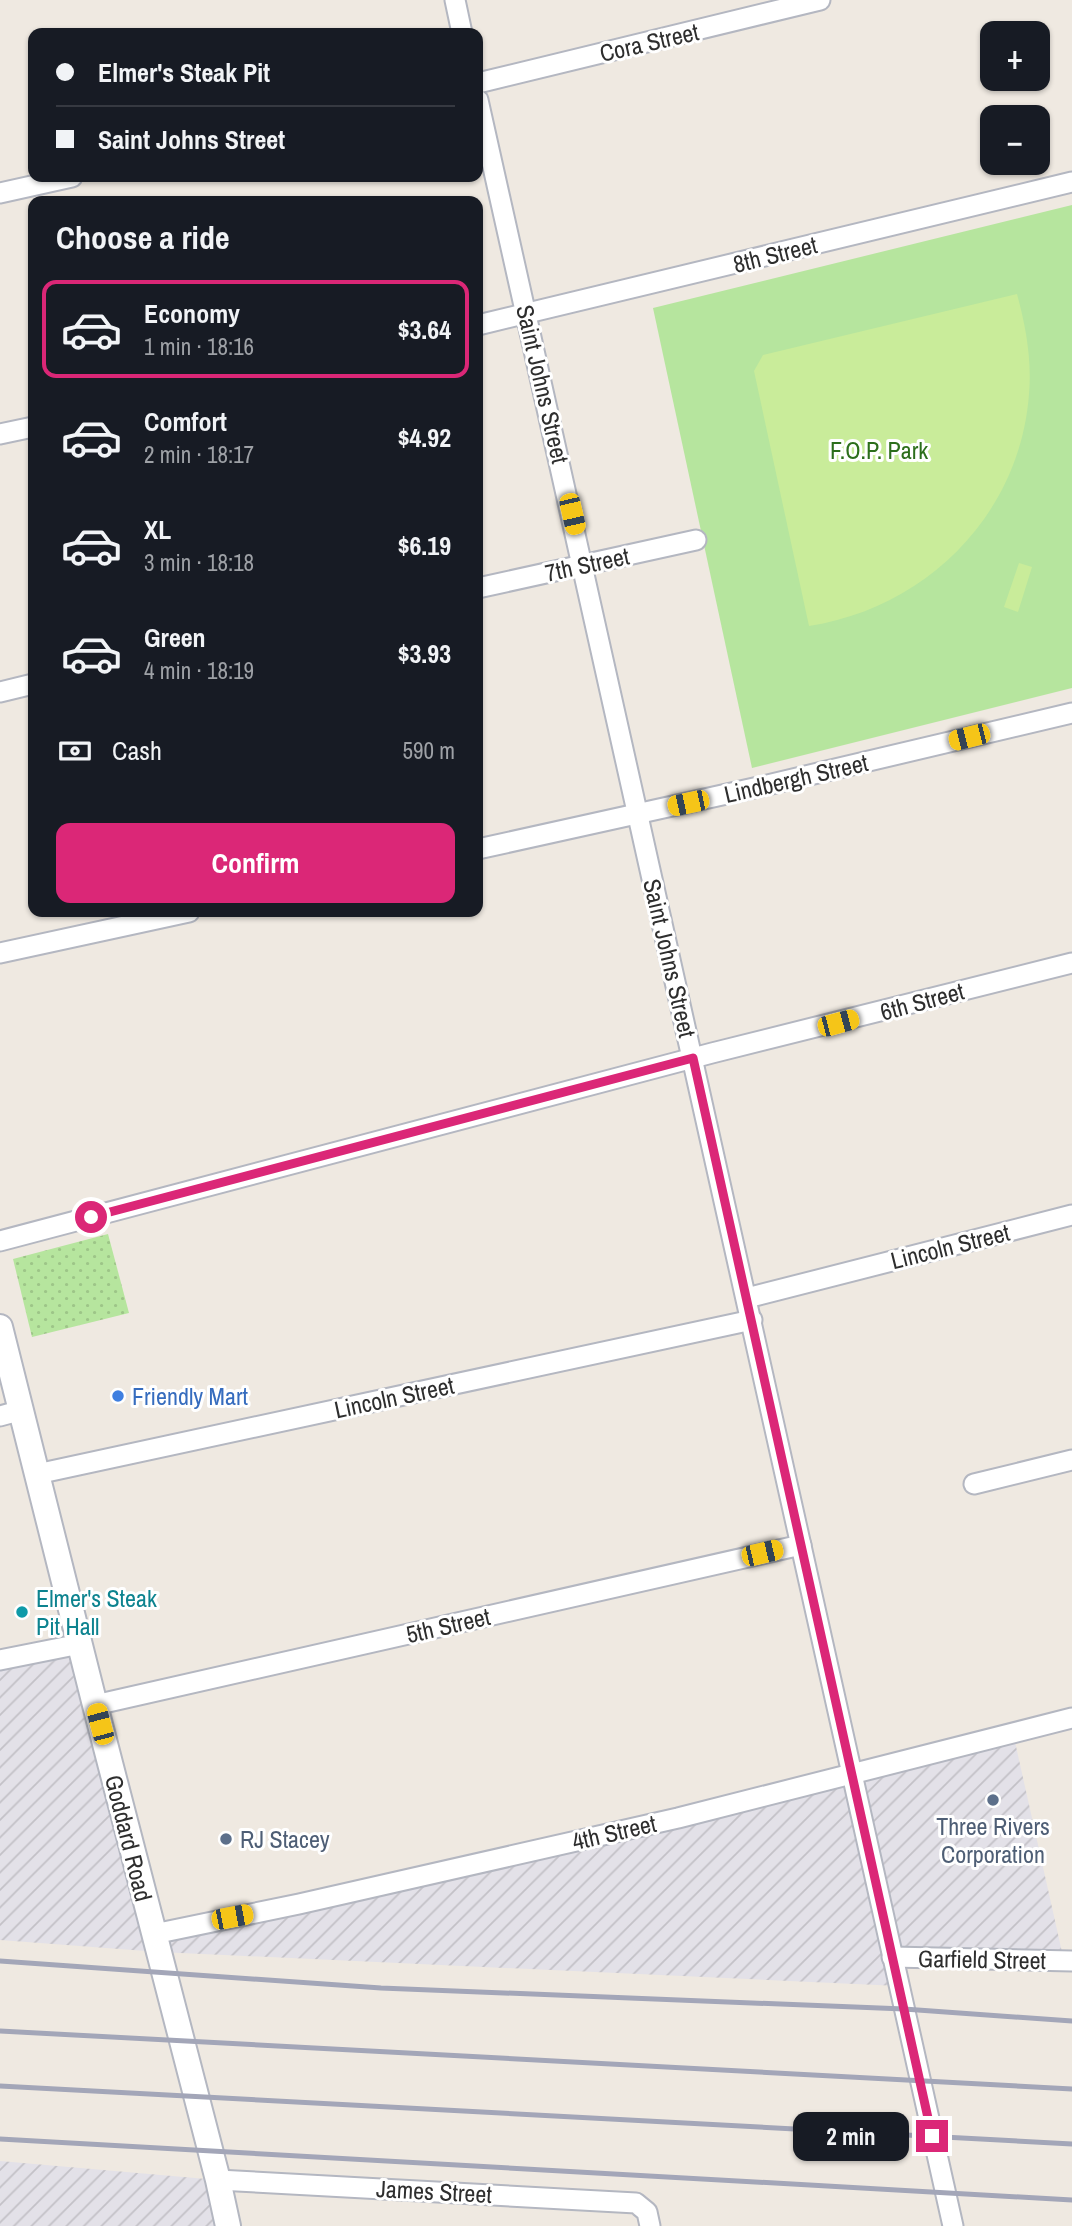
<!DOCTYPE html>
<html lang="en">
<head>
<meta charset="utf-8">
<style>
  body { margin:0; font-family:"Archivo Narrow",sans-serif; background:#242831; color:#f1f3f6; height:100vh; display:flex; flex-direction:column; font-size:26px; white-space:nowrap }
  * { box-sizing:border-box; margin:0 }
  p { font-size:23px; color:#9ea1a6 }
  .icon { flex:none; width:38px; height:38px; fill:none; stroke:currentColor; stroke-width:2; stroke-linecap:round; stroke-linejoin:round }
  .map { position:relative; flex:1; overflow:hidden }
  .details { position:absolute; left:28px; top:196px; width:455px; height:721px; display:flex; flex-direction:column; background:#171b24; border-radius:14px; box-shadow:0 2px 5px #0004 }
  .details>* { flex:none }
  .hud { position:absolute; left:28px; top:28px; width:455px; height:154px; border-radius:14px; box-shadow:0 2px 5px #0004; display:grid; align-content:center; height:154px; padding:0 28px; background:#171b24 }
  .controls { position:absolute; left:980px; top:21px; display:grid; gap:14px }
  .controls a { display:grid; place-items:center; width:70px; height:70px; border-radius:14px; background:#171b24; box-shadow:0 2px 5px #0004; font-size:35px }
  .end { position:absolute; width:32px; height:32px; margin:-16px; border:9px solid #db2777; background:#fff; box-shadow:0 0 0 4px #fff }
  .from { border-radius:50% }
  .bubble { position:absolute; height:49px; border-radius:14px; background:#171b24; box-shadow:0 2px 5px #0004; font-size:23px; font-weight:700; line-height:49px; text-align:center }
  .car { position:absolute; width:21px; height:42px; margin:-21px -10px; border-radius:9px; box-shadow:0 0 5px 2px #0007; background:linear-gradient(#f5c518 24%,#345 0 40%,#f5c518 0 76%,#345 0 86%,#f5c518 0) }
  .hud b { display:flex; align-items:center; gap:24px; height:66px; font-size:26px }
  .hud b+b { border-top:2px solid #363941 }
  .hud i { width:18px; height:18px; background:#f1f3f6 }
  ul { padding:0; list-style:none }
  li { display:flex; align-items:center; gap:21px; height:98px; margin:0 14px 10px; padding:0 14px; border:4px solid transparent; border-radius:14px }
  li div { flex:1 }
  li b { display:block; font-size:26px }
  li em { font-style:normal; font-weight:700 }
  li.on { border-color:#db2777 }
  li>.icon { width:63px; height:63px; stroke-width:1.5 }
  h2 { padding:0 28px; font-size:32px; line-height:84px }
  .pay { display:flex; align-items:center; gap:18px; height:77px; padding:0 28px; font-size:26px }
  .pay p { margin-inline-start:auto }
  .primary-button { display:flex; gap:14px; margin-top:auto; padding:14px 28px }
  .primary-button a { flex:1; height:80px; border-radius:14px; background:#db2777; color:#fff; font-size:28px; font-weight:700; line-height:80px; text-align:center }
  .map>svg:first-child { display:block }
</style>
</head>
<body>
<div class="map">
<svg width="1072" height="2226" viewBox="0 0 1072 2226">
  <defs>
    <pattern id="industrial-furrows" width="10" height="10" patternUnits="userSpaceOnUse" patternTransform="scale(1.75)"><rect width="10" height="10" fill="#e3e1e8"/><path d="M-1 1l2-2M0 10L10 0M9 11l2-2" fill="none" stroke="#c3c1c7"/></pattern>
    <pattern id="grass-dots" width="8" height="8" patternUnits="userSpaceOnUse" patternTransform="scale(1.75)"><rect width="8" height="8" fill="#b6e59e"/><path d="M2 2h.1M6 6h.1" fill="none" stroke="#9dc588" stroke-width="1.8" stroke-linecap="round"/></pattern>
  </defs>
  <rect width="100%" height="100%" fill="#efe9e1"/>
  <g fill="url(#industrial-furrows)">
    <path d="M 80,1644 L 154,1934 L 1013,1733 L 1064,1961 L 893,1957 L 899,1986 L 159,1952 L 0,1940 L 0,1660 Z"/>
    <path d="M 0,2161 L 218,2180 L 228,2226 L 0,2226 Z"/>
  </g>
  <path fill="url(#grass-dots)" d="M 108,1234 L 129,1313 L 32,1337 L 13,1259 Z"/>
  <path fill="#b6e59e" d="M 1072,205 L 1072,688 L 752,768 L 653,308 Z"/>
  <g fill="#c9ec9a">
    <path d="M 1017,294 C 1026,327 1032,361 1029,394 C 1020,515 926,608 809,626 L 754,371 L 763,355 Z"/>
    <path d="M 1019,563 L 1032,567 L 1018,612 L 1004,607 Z"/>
  </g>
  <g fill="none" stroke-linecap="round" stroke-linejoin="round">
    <g stroke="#b4b7c1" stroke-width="23">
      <g id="minor">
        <path d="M 455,0 L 462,33"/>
        <path d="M 478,83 L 820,0"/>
        <path d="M 478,100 L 953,2226"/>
        <path d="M 0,193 L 72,177"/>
        <path d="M 478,325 L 1072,182"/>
        <path d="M 0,434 L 33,427"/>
        <path d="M 478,588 L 696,540"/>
        <path d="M 0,692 L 33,684"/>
        <path d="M 478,849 L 763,786 L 1072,713"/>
        <path d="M 0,953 L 189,912"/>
        <path d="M 0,1241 L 712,1053 L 1072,963"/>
        <path d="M 747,1298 L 1072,1215"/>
        <path d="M 0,1416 L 22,1410"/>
        <path d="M 37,1474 L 752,1320"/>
        <path d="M 974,1484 L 1072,1460"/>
        <path d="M 0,1660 L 80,1644"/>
        <path d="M 95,1705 L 801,1545"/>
        <path d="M 154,1934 L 299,1904 L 678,1818 L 1072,1718"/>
        <path d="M 892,1957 L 1072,1961"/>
        <path d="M 218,2180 L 636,2203 L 647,2212 L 650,2226"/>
      </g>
    </g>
    <g stroke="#b4b7c1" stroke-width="28">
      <path id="tertiary" d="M 0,1327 L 95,1705 L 218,2180 L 228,2226"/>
    </g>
    <use href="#minor" stroke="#fff" stroke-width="19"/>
    <use href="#tertiary" stroke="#fff" stroke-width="24"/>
    <g stroke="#a3a6b8" stroke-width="5">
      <path d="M 0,1961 L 381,1988 L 904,2009 L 1072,2021"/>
      <path d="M 0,2031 L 1072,2089"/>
      <path d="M 0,2086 L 1072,2144"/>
      <path d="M 0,2139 L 1072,2200"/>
    </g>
  </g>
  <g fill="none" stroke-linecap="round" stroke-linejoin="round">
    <path stroke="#db2777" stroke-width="9" d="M 91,1217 L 693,1058 L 932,2136"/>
  </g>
  <circle fill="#3f7fe0" stroke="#fff" stroke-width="2.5" cx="118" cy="1396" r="7"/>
  <circle fill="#0f9aa8" stroke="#fff" stroke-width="2.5" cx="22" cy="1612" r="7"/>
  <g fill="#5c6f8a" stroke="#fff" stroke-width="2.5">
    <circle cx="993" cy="1800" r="7"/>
    <circle cx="226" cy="1839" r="7"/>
  </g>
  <g text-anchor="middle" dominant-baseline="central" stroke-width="6" stroke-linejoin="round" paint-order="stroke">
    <g font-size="24" fill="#2e2e2e" stroke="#fff">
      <text transform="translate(649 42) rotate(-13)">Cora Street</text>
      <text transform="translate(775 254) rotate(-14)">8th Street</text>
      <text transform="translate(543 384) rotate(77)">Saint Johns Street</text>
      <text transform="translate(587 564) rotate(-12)">7th Street</text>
      <text transform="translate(796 778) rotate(-13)">Lindbergh Street</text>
      <text transform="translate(670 958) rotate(77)">Saint Johns Street</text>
      <text transform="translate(922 1001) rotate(-15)">6th Street</text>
      <text transform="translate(950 1246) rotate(-14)">Lincoln Street</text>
      <text transform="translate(394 1397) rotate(-12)">Lincoln Street</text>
      <text transform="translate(448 1625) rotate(-13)">5th Street</text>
      <text transform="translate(614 1832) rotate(-13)">4th Street</text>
      <text transform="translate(129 1838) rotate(76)">Goddard Road</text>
      <text transform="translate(982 1959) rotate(1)">Garfield Street</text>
      <text transform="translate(434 2191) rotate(3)">James Street</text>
    </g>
    <g font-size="24" fill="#2c6e1b" stroke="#fff">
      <text x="879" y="450">F.O.P. Park</text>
    </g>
    <g font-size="24" fill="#366cbe" stroke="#fff" text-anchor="start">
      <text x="132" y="1396">Friendly Mart</text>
    </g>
    <g font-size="24" fill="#0d838f" stroke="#fff" text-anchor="start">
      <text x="36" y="1598">Elmer's Steak<tspan x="36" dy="28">Pit Hall</tspan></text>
    </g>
    <g font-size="24" fill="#4e5e75" stroke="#fff">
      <text x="993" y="1826">Three Rivers<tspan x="993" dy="28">Corporation</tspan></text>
      <text x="240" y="1839" text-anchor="start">RJ Stacey</text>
    </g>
  </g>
</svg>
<div class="controls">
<a>+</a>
<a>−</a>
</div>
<i class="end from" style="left:91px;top:1217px"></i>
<i class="end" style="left:932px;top:2136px"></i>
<div class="bubble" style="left:793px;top:2112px;width:116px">2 min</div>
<i class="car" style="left:572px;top:514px;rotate:167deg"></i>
<i class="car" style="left:969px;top:737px;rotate:256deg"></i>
<i class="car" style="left:688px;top:803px;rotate:258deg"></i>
<i class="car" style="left:838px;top:1023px;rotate:75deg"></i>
<i class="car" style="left:762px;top:1553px;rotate:77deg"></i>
<i class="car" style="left:100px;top:1724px;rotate:345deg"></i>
<i class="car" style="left:232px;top:1917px;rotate:79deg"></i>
<div class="hud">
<b><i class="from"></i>Elmer's Steak Pit</b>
<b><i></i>Saint Johns Street</b>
</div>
<section class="details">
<h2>Choose a ride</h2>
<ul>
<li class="on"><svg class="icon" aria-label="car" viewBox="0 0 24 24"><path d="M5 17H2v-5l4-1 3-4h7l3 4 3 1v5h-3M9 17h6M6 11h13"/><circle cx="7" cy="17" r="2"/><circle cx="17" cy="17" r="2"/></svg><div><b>Economy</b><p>1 min · 18:16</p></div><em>$3.64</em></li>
<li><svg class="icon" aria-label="car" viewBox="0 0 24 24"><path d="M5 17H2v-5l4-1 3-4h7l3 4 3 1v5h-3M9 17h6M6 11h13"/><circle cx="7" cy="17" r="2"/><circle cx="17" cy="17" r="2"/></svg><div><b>Comfort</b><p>2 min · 18:17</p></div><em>$4.92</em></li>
<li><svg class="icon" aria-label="car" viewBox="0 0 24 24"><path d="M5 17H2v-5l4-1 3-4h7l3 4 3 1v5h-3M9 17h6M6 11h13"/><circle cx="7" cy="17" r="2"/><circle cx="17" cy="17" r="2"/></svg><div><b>XL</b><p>3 min · 18:18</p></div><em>$6.19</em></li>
<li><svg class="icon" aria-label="car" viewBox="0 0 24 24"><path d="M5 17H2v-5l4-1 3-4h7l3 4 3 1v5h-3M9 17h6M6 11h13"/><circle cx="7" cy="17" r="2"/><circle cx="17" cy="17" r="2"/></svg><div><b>Green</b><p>4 min · 18:19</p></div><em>$3.93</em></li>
</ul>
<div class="pay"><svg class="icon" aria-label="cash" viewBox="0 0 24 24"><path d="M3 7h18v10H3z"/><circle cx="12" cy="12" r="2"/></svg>Cash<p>590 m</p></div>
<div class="primary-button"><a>Confirm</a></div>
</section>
</div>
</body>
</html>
